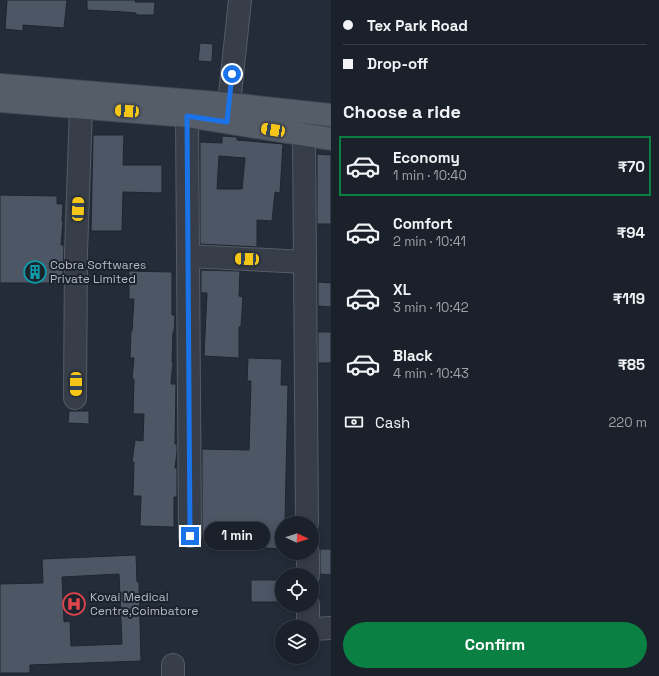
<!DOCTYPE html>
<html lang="en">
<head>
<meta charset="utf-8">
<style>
  body { margin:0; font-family:"Space Grotesk",sans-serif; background:#232932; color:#f1f3f6; height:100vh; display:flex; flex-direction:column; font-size:15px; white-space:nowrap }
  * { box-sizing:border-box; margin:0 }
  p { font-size:13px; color:#9fa3a8 }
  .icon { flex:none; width:22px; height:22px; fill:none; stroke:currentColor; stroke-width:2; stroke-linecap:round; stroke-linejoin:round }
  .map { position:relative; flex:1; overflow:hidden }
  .sheet { display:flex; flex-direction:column; background:#1a212a; width:328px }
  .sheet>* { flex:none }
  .guide { display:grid; align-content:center; height:88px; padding:0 12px; background:#1a212a }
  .needle { width:26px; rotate:93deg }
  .buttons { position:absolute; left:275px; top:516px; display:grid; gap:8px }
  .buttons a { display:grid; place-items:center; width:44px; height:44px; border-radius:50%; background:#1a212a; box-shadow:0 2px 10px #0003,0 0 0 1px #383e47; font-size:20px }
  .end { position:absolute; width:18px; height:18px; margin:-9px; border:5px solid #1a73e8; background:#fff; box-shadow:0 0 0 2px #fff }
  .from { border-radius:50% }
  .bubble { position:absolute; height:28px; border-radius:14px; background:#1a212a; box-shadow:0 2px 10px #0003,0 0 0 1px #383e47; font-size:13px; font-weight:600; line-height:28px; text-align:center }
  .car { position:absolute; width:12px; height:24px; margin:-12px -6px; border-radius:5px; box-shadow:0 0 3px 1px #0007; background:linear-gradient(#f5c518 24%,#345 0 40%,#f5c518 0 76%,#345 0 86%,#f5c518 0) }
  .guide b { display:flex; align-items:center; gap:14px; height:38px; font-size:15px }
  .guide b+b { border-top:1px solid #383e47 }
  .guide i { width:10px; height:10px; background:#f1f3f6 }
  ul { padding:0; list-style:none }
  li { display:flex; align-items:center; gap:12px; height:60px; margin:0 8px 6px; padding:0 4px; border:2px solid transparent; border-radius:0px }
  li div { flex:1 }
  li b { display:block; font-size:15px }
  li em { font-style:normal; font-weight:600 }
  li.active { border-color:#0b8043 }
  li>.icon { width:36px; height:36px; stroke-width:1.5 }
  h2 { padding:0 12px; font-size:18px; line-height:48px }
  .pay { display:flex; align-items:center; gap:10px; height:44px; padding:0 12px; font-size:15px }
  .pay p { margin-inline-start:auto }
  .primary-button { display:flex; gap:8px; margin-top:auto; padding:8px 12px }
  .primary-button a { flex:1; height:46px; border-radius:24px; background:#0b8043; color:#fff; font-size:16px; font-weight:600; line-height:46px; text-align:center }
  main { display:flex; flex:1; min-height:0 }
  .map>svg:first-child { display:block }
</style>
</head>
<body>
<main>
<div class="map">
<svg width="331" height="676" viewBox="0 0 331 676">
  <rect width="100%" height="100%" fill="#232c38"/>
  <g fill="#4c5664" stroke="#1e252f" fill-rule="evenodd">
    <path d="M 7,0 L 67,0 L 64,28 L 23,25 L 23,31 L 5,29 Z"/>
    <path d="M 87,0 L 136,0 L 135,2 L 155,2 L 154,15 L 136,15 L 136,13 L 124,12 L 87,10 Z"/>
    <path d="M 200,43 L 213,44 L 212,62 L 198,61 Z"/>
    <path d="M 93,135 L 124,135 L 123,165 L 162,165 L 162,193 L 123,192 L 122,231 L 91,231 Z"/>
    <path d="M 222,136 L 237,137 L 237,140 L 283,144 L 280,193 L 275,192 L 272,221 L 257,220 L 257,247 L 200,244 L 200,142 L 222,143 ZM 219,156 L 245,158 L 242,189 L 217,189 Z"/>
    <path d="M 317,154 L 331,155 L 331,224 L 317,224 Z"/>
    <path d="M 0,195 L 57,196 L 57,204 L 63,204 L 62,221 L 63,221 L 61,245 L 64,245 L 63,283 L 0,283 Z"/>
    <path d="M 201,270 L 240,271 L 239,296 L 243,297 L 241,327 L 239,327 L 239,358 L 204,356 L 207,293 L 201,293 Z"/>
    <path d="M 129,271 L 172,272 L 172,315 L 175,315 L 174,332 L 173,332 L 172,362 L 173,362 L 171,384 L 176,384 L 175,444 L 177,444 L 177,452 L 175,468 L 177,468 L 177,497 L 174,497 L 174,527 L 140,526 L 141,496 L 133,496 L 134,462 L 132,462 L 135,440 L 143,441 L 144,414 L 133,414 L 134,379 L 132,379 L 134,358 L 130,358 L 131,331 L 132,331 L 134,299 L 129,299 Z"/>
    <path d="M 318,282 L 331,283 L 331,307 L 318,306 Z"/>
    <rect x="318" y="332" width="13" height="31"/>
    <path d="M 248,358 L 282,359 L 281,385 L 288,385 L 285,522 L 282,522 L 282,549 L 250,547 L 251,530 L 224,530 L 224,536 L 202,536 L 202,449 L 249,450 L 251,381 L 247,381 Z"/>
    <path d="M 69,411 L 89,411 L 89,424 L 68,423 Z"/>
    <path d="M 320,549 L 331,549 L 331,575 L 320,574 Z"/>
    <path d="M 136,555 L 137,582 L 139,582 L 141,661 L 30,665 L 30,673 L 0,673 L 0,584 L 43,583 L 42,559 ZM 119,574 L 122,644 L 71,646 L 70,621 L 64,622 L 62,577 Z"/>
    <rect x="251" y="580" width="31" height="22"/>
  </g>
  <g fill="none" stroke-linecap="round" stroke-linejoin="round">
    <g stroke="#555c66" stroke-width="24">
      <g id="minor">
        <path d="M 187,116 L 190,536"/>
        <path d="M 227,122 L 240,0"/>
        <path d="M 304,135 L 307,523"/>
        <path d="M 188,256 L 305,262"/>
        <path d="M 75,398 L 76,253 L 81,108"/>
        <path d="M 308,553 L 308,575"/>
        <path d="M 308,605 L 308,627"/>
        <path d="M 312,629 L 331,628"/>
        <path d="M 173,665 L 173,676"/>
      </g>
    </g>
    <g stroke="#404752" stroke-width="24">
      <g id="major">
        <path d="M 0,85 L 229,104 L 331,115"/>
        <path d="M 0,101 L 187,116 L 331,139"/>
      </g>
    </g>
    <use href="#minor" stroke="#373e49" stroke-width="22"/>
    <use href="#major" stroke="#555d69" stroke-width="22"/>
  </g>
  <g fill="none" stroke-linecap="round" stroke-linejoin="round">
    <path stroke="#1a73e8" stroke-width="5" d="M 190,536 L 187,116 L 227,122 L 232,74"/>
  </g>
  <defs>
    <g id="building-ring" transform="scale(1.15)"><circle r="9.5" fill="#1c232d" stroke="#0f9aa8" stroke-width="1.5"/><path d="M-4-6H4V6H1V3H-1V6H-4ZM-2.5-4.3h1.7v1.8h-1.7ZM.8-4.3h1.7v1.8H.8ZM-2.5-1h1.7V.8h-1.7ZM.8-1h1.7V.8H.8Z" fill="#0f9aa8"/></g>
    <g id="hospital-ring" transform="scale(1.15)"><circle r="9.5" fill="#1c232d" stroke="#e0444e" stroke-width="1.5"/><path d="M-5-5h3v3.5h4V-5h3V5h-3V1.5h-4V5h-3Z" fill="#e0444e"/></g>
  </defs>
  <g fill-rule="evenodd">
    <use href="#building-ring" x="35" y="272"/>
    <use href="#hospital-ring" x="74" y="604"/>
  </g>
  <g text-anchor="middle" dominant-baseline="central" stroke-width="4" stroke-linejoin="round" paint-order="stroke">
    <g font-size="12" fill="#b2b9c5" stroke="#1c232d" text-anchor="start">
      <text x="50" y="265">Cobra Softwares<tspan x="50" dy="14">Private Limited</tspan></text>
      <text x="90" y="597">Kovai Medical<tspan x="90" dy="14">Centre,Coimbatore</tspan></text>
    </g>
  </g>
</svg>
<div class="buttons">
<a><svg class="needle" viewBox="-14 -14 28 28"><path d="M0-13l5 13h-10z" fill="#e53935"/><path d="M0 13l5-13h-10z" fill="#9fa3a8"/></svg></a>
<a><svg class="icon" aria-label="locate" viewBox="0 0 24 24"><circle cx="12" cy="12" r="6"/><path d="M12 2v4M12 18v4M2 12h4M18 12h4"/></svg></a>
<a><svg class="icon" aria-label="layers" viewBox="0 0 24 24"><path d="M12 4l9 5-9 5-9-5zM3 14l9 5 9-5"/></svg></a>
</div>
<i class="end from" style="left:232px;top:74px"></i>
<i class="end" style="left:190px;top:536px"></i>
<div class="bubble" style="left:204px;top:522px;width:66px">1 min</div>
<i class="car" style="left:127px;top:111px;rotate:274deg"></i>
<i class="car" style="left:273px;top:130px;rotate:279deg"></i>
<i class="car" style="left:78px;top:209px;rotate:2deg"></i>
<i class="car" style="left:247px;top:259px;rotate:273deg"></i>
<i class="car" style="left:76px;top:384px;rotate:180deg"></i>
</div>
<section class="sheet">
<div class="guide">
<b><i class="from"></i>Tex Park Road</b>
<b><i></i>Drop-off</b>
</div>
<h2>Choose a ride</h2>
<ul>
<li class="active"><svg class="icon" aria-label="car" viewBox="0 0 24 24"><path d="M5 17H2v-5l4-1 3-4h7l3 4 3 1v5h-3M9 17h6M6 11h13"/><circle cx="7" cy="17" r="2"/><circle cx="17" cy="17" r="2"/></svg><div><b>Economy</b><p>1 min · 10:40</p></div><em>₹70</em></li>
<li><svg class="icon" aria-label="car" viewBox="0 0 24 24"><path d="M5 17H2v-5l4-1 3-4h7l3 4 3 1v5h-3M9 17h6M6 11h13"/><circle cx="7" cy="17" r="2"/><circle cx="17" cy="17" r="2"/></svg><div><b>Comfort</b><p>2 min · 10:41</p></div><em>₹94</em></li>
<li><svg class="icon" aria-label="car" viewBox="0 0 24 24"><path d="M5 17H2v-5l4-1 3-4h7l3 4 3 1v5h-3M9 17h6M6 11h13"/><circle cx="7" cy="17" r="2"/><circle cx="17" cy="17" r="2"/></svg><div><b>XL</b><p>3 min · 10:42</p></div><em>₹119</em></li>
<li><svg class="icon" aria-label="car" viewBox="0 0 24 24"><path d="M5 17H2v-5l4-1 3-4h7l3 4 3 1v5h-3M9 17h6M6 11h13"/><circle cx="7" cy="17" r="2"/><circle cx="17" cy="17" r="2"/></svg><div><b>Black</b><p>4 min · 10:43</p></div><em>₹85</em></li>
</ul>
<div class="pay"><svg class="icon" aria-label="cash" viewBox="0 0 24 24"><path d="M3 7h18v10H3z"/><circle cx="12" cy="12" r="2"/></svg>Cash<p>220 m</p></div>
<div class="primary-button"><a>Confirm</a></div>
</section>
</main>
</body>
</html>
